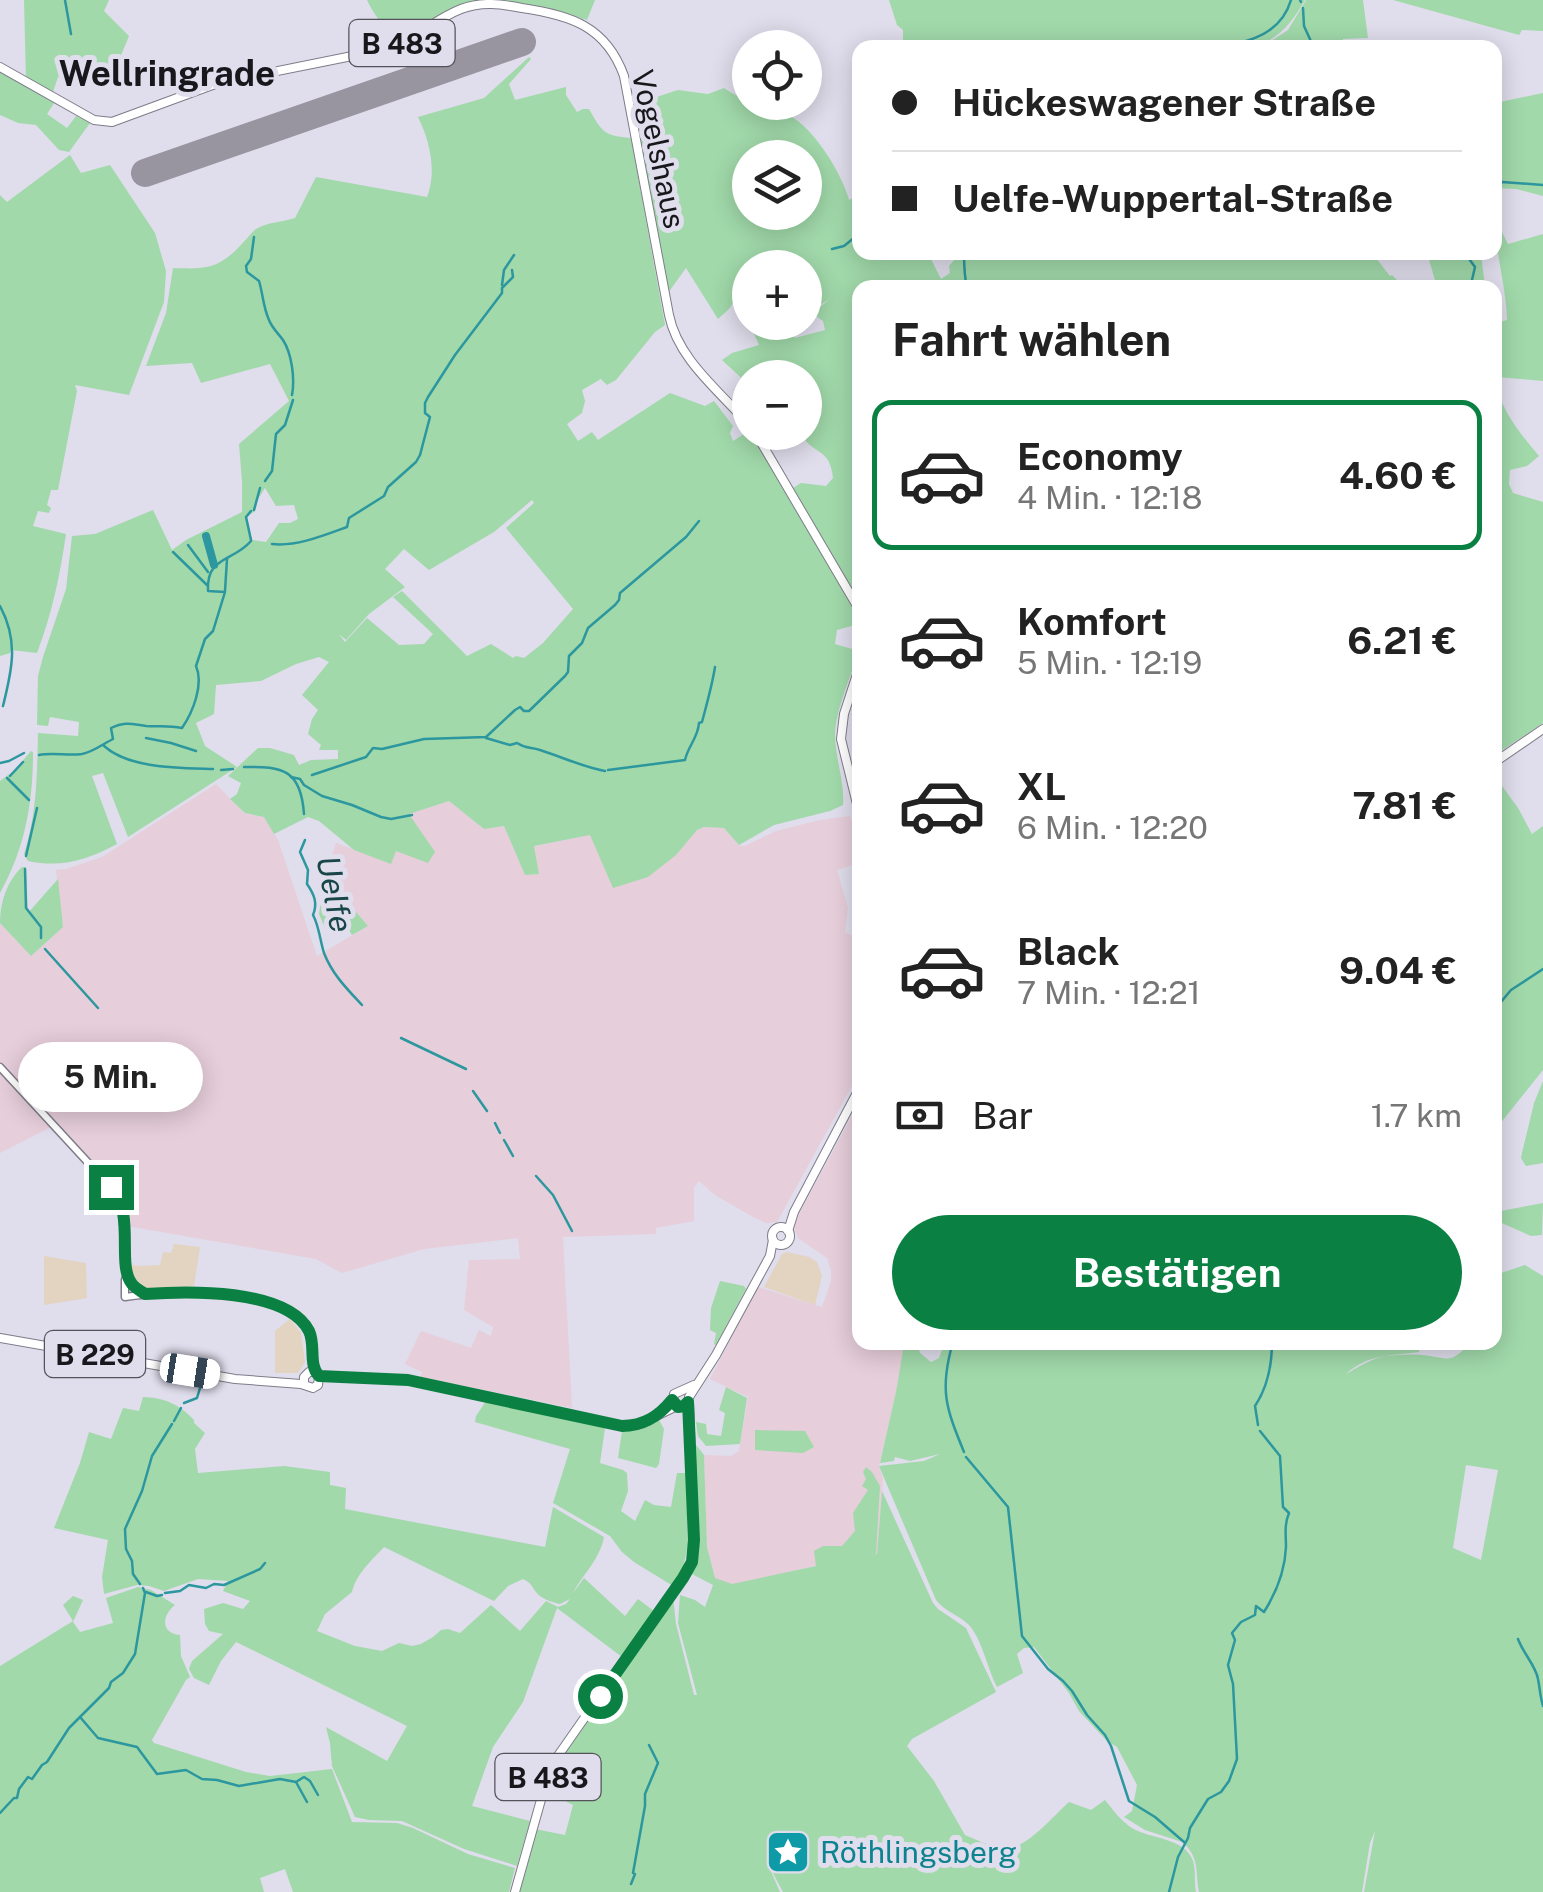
<!DOCTYPE html>
<html lang="de">
<head>
<meta charset="utf-8">
<style>
  body { margin:0; font-family:"Public Sans",sans-serif; background:#f2f2f2; color:#222; height:100vh; display:flex; flex-direction:column; font-size:38px; white-space:nowrap }
  * { box-sizing:border-box; margin:0 }
  p { font-size:32px; color:#767676 }
  .icon { flex:none; width:55px; height:55px; fill:none; stroke:currentColor; stroke-width:2; stroke-linecap:round; stroke-linejoin:round }
  .map { position:relative; flex:1; overflow:hidden }
  .drawer { position:absolute; left:852px; top:280px; width:650px; height:1070px; display:flex; flex-direction:column; background:#fff; border-radius:20px; box-shadow:0 5px 25px #0003 }
  .drawer>* { flex:none }
  .banner { position:absolute; left:852px; top:40px; width:650px; height:220px; border-radius:20px; box-shadow:0 5px 25px #0003; display:grid; align-content:center; height:220px; padding:0 40px; background:#fff }
  .controls { position:absolute; left:732px; top:30px; display:grid; gap:20px }
  .controls a { display:grid; place-items:center; width:90px; height:90px; border-radius:50%; background:#fff; box-shadow:0 5px 25px #0003; font-size:50px }
  .end { position:absolute; width:45px; height:45px; margin:-22px; border:12px solid #0b8043; background:#fff; box-shadow:0 0 0 5px #fff }
  .from { border-radius:50% }
  .bubble { position:absolute; height:70px; border-radius:35px; background:#fff; box-shadow:0 5px 25px #0003; font-size:32px; font-weight:700; line-height:70px; text-align:center }
  .car { position:absolute; width:30px; height:60px; margin:-30px -15px; border-radius:12px; box-shadow:0 0 8px 2px #0007; background:linear-gradient(#fff 24%,#345 0 40%,#fff 0 76%,#345 0 86%,#fff 0) }
  .banner b { display:flex; align-items:center; gap:35px; height:95px; font-size:38px }
  .banner b+b { border-top:2px solid #e0e0e0 }
  .banner i { width:25px; height:25px; background:#222 }
  ul { padding:0; list-style:none }
  li { display:flex; align-items:center; gap:30px; height:150px; margin:0 20px 15px; padding:0 20px; border:5px solid transparent; border-radius:20px }
  li div { flex:1 }
  li b { display:block; font-size:38px }
  li em { font-style:normal; font-weight:700 }
  li.active { border-color:#0b8043 }
  li>.icon { width:90px; height:90px; stroke-width:1.5 }
  h2 { padding:0 40px; font-size:45px; line-height:120px }
  .pay { display:flex; align-items:center; gap:25px; height:110px; padding:0 40px; font-size:38px }
  .pay p { margin-inline-start:auto }
  .button { display:flex; gap:20px; margin-top:auto; padding:20px 40px }
  .button a { flex:1; height:115px; border-radius:60px; background:#0b8043; color:#fff; font-size:40px; font-weight:700; line-height:115px; text-align:center }
  .map>svg:first-child { display:block }
</style>
</head>
<body>
<div class="map">
<svg width="1543" height="1892" viewBox="0 0 1543 1892">
  <rect width="100%" height="100%" fill="#e0ddec"/>
  <g fill="#e2d4c1">
    <path d="M 174,1244 L 200,1247 L 194,1286 L 145,1289 L 139,1285 L 132,1277 L 130,1265 L 141,1266 L 160,1265 L 163,1252 L 171,1253 Z"/>
    <path d="M 787,1252 L 809,1257 L 817,1262 L 822,1276 L 815,1305 L 764,1287 L 782,1254 Z"/>
    <path d="M 44,1256 L 86,1263 L 87,1298 L 44,1305 Z"/>
    <path d="M 290,1319 L 301,1333 L 305,1362 L 298,1373 L 275,1373 L 275,1331 Z"/>
  </g>
  <g fill="#e6ceda">
    <path d="M 216,784 L 244,813 L 264,817 L 278,840 L 317,956 L 368,926 L 325,876 L 336,843 L 390,863 L 396,851 L 434,852 L 409,814 L 449,801 L 484,829 L 504,826 L 525,875 L 539,874 L 534,846 L 590,835 L 614,887 L 648,877 L 697,830 L 704,827 L 724,828 L 740,846 L 745,846 L 776,831 L 820,820 L 850,816 L 860,850 L 860,885 L 852,884 L 856,875 L 853,865 L 837,870 L 848,908 L 845,932 L 860,940 L 860,1071 L 777,1222 L 766,1223 L 753,1217 L 715,1195 L 699,1181 L 694,1187 L 694,1221 L 656,1228 L 656,1234 L 563,1237 L 572,1408 L 421,1377 L 422,1372 L 405,1364 L 421,1331 L 471,1348 L 479,1330 L 491,1336 L 493,1327 L 464,1310 L 469,1260 L 520,1259 L 518,1238 L 424,1249 L 342,1273 L 316,1259 L 127,1226 L 121,1197 L 55,1125 L 0,1153 L 0,923 L 31,956 L 63,927 L 56,870 L 66,869 L 102,857 Z"/>
    <path d="M 860,1101 L 860,1342 L 904,1343 L 897,1387 L 879,1466 L 883,1479 L 877,1555 L 827,1563 L 732,1585 L 715,1578 L 707,1547 L 704,1455 L 731,1456 L 739,1451 L 748,1397 L 710,1379 L 758,1287 L 822,1307 L 831,1281 L 831,1270 L 827,1258 L 798,1238 L 793,1225 Z"/>
  </g>
  <g fill="#a1d9aa" fill-rule="evenodd">
    <path d="M 24,0 L 109,0 L 104,11 L 129,36 L 108,87 L 58,77 L 52,95 L 26,80 Z"/>
    <path d="M 367,0 L 595,0 L 587,20 L 559,11 L 520,3 L 499,1 L 476,3 L 392,45 C 387,28 374,16 367,0 Z"/>
    <path d="M 889,0 L 1305,0 C 1291,24 1279,39 1252,48 L 903,47 L 903,30 L 897,25 Z"/>
    <path d="M 1306,0 L 1363,0 L 1368,38 L 1343,39 L 1343,47 L 1267,47 L 1265,45 L 1288,30 Z"/>
    <path d="M 1393,0 L 1543,0 L 1543,31 L 1522,30 L 1519,35 Z"/>
    <path d="M 529,57 L 531,59 L 509,84 L 515,100 L 566,87 L 566,95 L 577,112 L 583,109 L 589,109 C 602,132 604,136 631,138 L 665,325 L 655,332 L 616,380 L 607,385 L 601,379 L 582,390 L 585,401 L 582,413 L 567,424 L 578,441 L 592,432 L 598,440 L 670,393 L 705,406 L 714,401 L 733,426 L 730,433 L 733,441 L 747,432 L 758,445 L 849,600 L 859,624 L 837,630 L 835,644 L 859,651 C 851,676 836,709 835,734 C 835,758 845,782 843,805 L 830,811 L 774,825 L 739,845 L 724,828 L 704,827 L 697,830 L 676,855 L 648,877 L 613,888 L 590,835 L 534,846 L 539,874 L 525,875 L 504,826 L 484,829 L 449,801 L 409,814 L 435,852 L 428,863 L 396,851 L 391,864 L 354,850 L 319,821 L 308,817 L 274,834 L 264,817 L 245,813 L 230,799 L 237,794 L 241,783 L 228,776 L 258,748 L 270,748 L 294,755 L 299,765 L 311,760 L 338,759 L 338,750 L 319,750 L 321,745 L 308,734 L 312,719 L 318,710 L 302,695 L 329,662 L 319,657 L 296,664 L 261,681 L 216,685 L 214,714 L 196,723 L 205,746 L 237,767 L 128,837 L 103,773 L 92,776 L 117,844 C 87,860 62,868 28,861 L 24,854 C 37,813 37,775 38,733 L 78,736 L 79,722 L 50,717 L 48,726 L 37,725 L 38,676 L 43,657 L 66,589 L 72,536 L 95,534 L 153,510 L 172,550 L 186,540 L 242,512 L 242,481 L 239,444 L 289,401 L 270,364 L 201,383 L 192,363 L 146,366 L 166,313 L 173,268 C 203,269 217,270 239,247 C 245,241 250,234 256,229 C 267,222 283,222 295,218 L 316,177 L 427,197 C 437,172 430,141 418,117 L 484,98 ZM 265,488 L 276,506 L 294,505 L 298,519 L 290,523 L 279,523 L 266,542 L 252,540 L 247,517 L 255,511 L 258,499 ZM 532,500 L 534,503 L 506,528 L 573,609 L 543,643 L 524,658 L 516,656 L 513,658 L 491,644 L 467,656 L 402,591 L 393,597 L 433,634 L 424,644 L 399,645 L 367,618 L 345,642 L 339,634 L 346,640 L 369,614 L 405,587 L 385,569 L 404,549 L 429,570 L 494,532 Z"/>
    <path d="M 0,68 L 56,100 L 47,114 L 67,128 L 76,116 L 90,123 L 69,152 L 59,150 L 36,125 L 18,123 L 0,115 Z"/>
    <path d="M 724,88 C 745,103 767,104 790,116 C 813,127 843,175 849,200 L 860,194 L 860,252 L 928,253 L 941,279 L 950,273 L 949,266 L 960,253 L 1381,252 L 1376,258 L 1390,276 L 1392,275 L 1404,287 L 860,288 L 860,603 L 793,488 L 801,483 L 826,486 L 833,478 C 830,446 812,456 801,433 L 805,432 L 805,378 L 750,378 L 750,386 L 722,360 L 732,353 L 759,345 L 754,334 L 758,323 L 794,323 L 777,333 L 778,337 L 791,330 L 795,338 L 825,330 L 823,321 L 812,313 L 830,299 L 805,314 L 805,268 L 750,268 L 750,295 L 737,297 L 729,309 L 718,319 L 686,268 L 668,293 L 640,140 L 632,105 L 678,90 L 708,94 ZM 750,158 L 805,158 L 805,212 L 750,212 Z"/>
    <path d="M 1543,93 L 1543,196 L 1516,189 L 1495,188 L 1495,103 Z"/>
    <path d="M 70,155 L 81,173 L 110,165 L 155,233 L 166,271 L 164,302 L 129,395 L 75,385 L 77,391 L 58,490 L 51,490 L 47,505 L 51,508 L 49,513 L 38,511 L 33,526 L 66,534 C 60,575 52,614 37,653 L 11,650 L 10,653 L 0,656 L 0,195 L 7,202 Z"/>
    <path d="M 1495,218 L 1508,244 L 1543,234 L 1543,381 L 1497,377 L 1495,323 L 1507,320 C 1506,285 1495,253 1495,218 Z"/>
    <path d="M 1427,253 L 1481,253 L 1485,287 L 1437,287 Z"/>
    <path d="M 1495,375 C 1497,406 1520,433 1539,456 L 1527,466 L 1510,470 L 1509,484 L 1513,493 L 1543,502 L 1543,723 L 1495,755 Z"/>
    <path d="M 31,751 L 33,752 C 33,803 25,848 0,893 L 0,781 L 15,770 Z"/>
    <path d="M 1495,776 L 1518,808 L 1532,834 L 1543,826 L 1543,1070 L 1495,1130 Z"/>
    <path d="M 22,867 L 26,867 L 28,913 L 58,879 L 63,927 L 31,956 L 0,923 C 0,902 7,881 22,867 Z"/>
    <path d="M 325,876 L 368,926 L 352,935 L 346,925 L 325,928 L 319,914 Z"/>
    <path d="M 1543,1081 L 1543,1163 L 1526,1166 L 1521,1158 L 1522,1153 L 1534,1103 Z"/>
    <path d="M 1543,1203 L 1542,1235 L 1531,1236 L 1495,1220 L 1495,1212 Z"/>
    <path d="M 1525,1265 L 1543,1276 L 1543,1892 L 1364,1892 L 1375,1831 L 1370,1843 L 1362,1892 L 1199,1892 C 1195,1871 1200,1857 1182,1842 L 1145,1830 L 1124,1817 L 1132,1811 L 1137,1785 L 1117,1747 L 1107,1741 L 1079,1711 L 1069,1693 L 1034,1647 L 1024,1648 L 1017,1654 L 1023,1673 L 997,1687 C 987,1668 983,1641 969,1625 C 959,1615 945,1612 936,1600 L 879,1466 L 924,1461 L 940,1454 L 910,1461 L 895,1457 L 894,1461 L 880,1463 L 897,1387 L 904,1343 L 917,1343 L 920,1353 L 931,1362 L 939,1358 L 945,1342 L 1421,1343 L 1419,1352 C 1390,1356 1368,1354 1346,1374 C 1357,1368 1370,1359 1382,1357 C 1391,1355 1413,1354 1422,1355 C 1451,1358 1449,1365 1470,1343 L 1495,1342 L 1495,1275 ZM 1466,1465 L 1498,1470 L 1481,1560 L 1453,1548 Z"/>
    <path d="M 720,1281 L 744,1286 L 746,1289 L 716,1345 L 714,1344 L 716,1333 L 710,1330 L 711,1308 Z"/>
    <path d="M 726,1387 L 747,1398 L 740,1444 L 706,1446 L 698,1436 L 696,1422 L 706,1424 L 707,1434 L 721,1436 L 725,1413 L 719,1410 Z"/>
    <path d="M 143,1397 C 165,1398 179,1404 194,1420 L 194,1423 L 205,1433 L 195,1449 L 198,1473 L 284,1466 L 330,1472 L 330,1485 L 346,1488 L 345,1509 L 545,1547 L 553,1507 L 604,1537 C 600,1559 583,1574 573,1593 L 584,1578 L 625,1616 L 638,1599 L 654,1611 L 622,1657 L 557,1608 L 523,1702 L 493,1747 L 472,1806 L 530,1821 L 517,1866 L 464,1849 L 402,1821 L 369,1820 L 355,1817 L 332,1766 L 330,1743 L 326,1727 L 387,1761 L 407,1726 L 236,1642 L 221,1661 L 209,1685 L 194,1678 L 189,1669 L 192,1661 L 223,1634 L 209,1631 L 205,1624 L 204,1609 L 223,1603 L 243,1609 L 250,1601 L 223,1591 L 228,1581 L 198,1579 L 164,1591 L 149,1586 L 137,1585 L 104,1594 L 102,1577 L 108,1540 L 54,1528 L 80,1463 L 89,1432 L 111,1439 L 123,1408 L 139,1411 ZM 384,1547 L 494,1601 L 508,1586 L 523,1579 C 532,1583 531,1586 536,1592 C 541,1599 552,1602 560,1604 L 570,1599 L 566,1604 L 558,1607 L 546,1601 L 520,1631 L 491,1605 L 460,1633 L 448,1629 L 441,1630 L 433,1637 L 421,1644 L 412,1646 L 399,1643 L 382,1651 L 355,1646 L 317,1631 L 325,1614 L 352,1592 C 356,1574 372,1560 384,1547 Z"/>
    <path d="M 486,1401 L 605,1428 L 600,1463 L 623,1470 L 627,1473 L 628,1491 L 621,1511 L 635,1521 L 645,1500 L 654,1505 L 671,1507 L 677,1473 L 686,1473 L 688,1545 L 683,1568 L 673,1586 L 634,1562 L 622,1552 L 610,1536 L 553,1503 L 570,1449 L 475,1422 L 476,1416 Z"/>
    <path d="M 659,1420 L 664,1429 L 659,1464 L 656,1468 L 618,1458 L 622,1431 L 642,1429 Z"/>
    <path d="M 755,1430 L 805,1431 L 814,1447 L 803,1453 L 755,1450 Z"/>
    <path d="M 692,1440 L 704,1455 L 707,1547 L 715,1578 L 732,1584 L 816,1566 L 814,1551 L 823,1546 L 842,1546 L 855,1531 L 853,1513 L 868,1490 L 862,1486 L 866,1479 L 863,1472 L 866,1467 L 872,1472 L 880,1486 L 876,1554 L 867,1556 L 877,1554 L 882,1491 L 933,1603 L 938,1609 L 966,1628 L 996,1692 L 912,1739 L 907,1746 L 934,1781 L 965,1835 C 977,1840 991,1847 1004,1848 C 1025,1851 1053,1816 1069,1802 L 1091,1810 L 1105,1800 C 1113,1810 1121,1821 1132,1828 C 1149,1839 1185,1837 1193,1861 C 1196,1870 1194,1882 1196,1892 L 783,1892 L 766,1860 L 780,1892 L 518,1892 L 535,1829 L 565,1835 L 573,1805 L 565,1801 L 572,1772 L 555,1766 L 673,1597 L 676,1624 L 694,1695 L 697,1695 L 678,1623 L 680,1595 L 695,1600 L 705,1607 L 713,1585 L 690,1573 L 697,1549 Z"/>
    <path d="M 138,1587 L 151,1590 L 175,1605 C 162,1615 160,1633 180,1635 L 181,1656 L 190,1677 L 186,1680 L 152,1740 L 154,1743 L 246,1772 L 270,1776 L 332,1769 L 352,1822 L 397,1823 L 413,1828 L 468,1854 L 515,1868 L 509,1892 L 293,1892 L 285,1869 L 260,1878 L 264,1892 L 0,1892 L 0,1666 L 73,1621 L 63,1605 L 73,1596 L 83,1600 L 73,1622 L 80,1632 L 113,1623 L 106,1598 Z"/>
  </g>
  <g fill="none" stroke-linecap="round" stroke-linejoin="round">
    <g stroke="#2c979e" stroke-width="2.5">
      <path d="M 65,0 L 71,34"/>
      <path d="M 1300,0 L 1301,2"/>
      <path d="M 1303,8 L 1304,26 L 1314,48"/>
      <path d="M 1191,48 C 1230,45 1278,44 1291,0"/>
      <path d="M 1495,184 L 1502,182 L 1543,185"/>
      <path d="M 254,237 L 251,259 L 246,266 L 247,272 L 259,281 C 263,294 263,307 269,320 C 272,328 278,333 283,340 C 292,354 295,379 292,395"/>
      <path d="M 832,249 L 844,246 L 860,233"/>
      <path d="M 964,252 C 964,265 964,275 967,288"/>
      <path d="M 1464,252 L 1475,267 L 1472,280 L 1467,288"/>
      <path d="M 502,285 L 504,270 L 514,255"/>
      <path d="M 265,481 L 272,471 L 276,434 L 285,425 L 293,400"/>
      <path d="M 254,510 L 260,488"/>
      <path d="M 251,511 L 246,517 L 251,540"/>
      <path d="M 272,544 C 296,547 325,535 347,527 L 349,518 L 384,496 L 388,487 L 416,462 L 420,455 L 430,417 L 425,413 L 425,403 L 428,397 L 455,355 L 502,293 L 502,288 L 513,277 L 512,270"/>
      <path d="M 188,545 L 208,572"/>
      <path d="M 173,552 L 207,585"/>
      <path d="M 225,591 L 227,559"/>
      <path d="M 0,606 C 19,641 12,670 3,706"/>
      <path d="M 146,738 L 171,743 L 196,751"/>
      <path d="M 486,738 L 510,745 L 517,743 C 526,749 530,747 540,750 C 562,757 583,767 605,771"/>
      <path d="M 103,745 C 128,769 180,768 213,769"/>
      <path d="M 39,755 C 53,752 67,756 82,754 C 93,752 103,744 113,739 L 111,728 C 125,721 132,724 146,726 C 159,727 167,725 182,728 C 193,712 204,684 196,666 L 205,639 L 213,631 L 225,592 L 208,591 C 206,556 233,562 251,541"/>
      <path d="M 0,763 L 9,761 L 24,753"/>
      <path d="M 244,767 C 283,766 301,770 304,814"/>
      <path d="M 221,770 L 233,769"/>
      <path d="M 608,770 L 685,760 C 688,746 698,738 699,723 L 702,722 C 707,703 712,686 715,667"/>
      <path d="M 312,775 L 366,757 L 373,748 L 382,749 L 424,739 L 486,737 L 515,710 L 520,707 L 524,711 L 529,711 L 565,676 L 568,672 L 569,656 L 582,643 L 588,628 L 615,605 L 619,600 L 620,593 L 686,537 L 699,521"/>
      <path d="M 10,776 L 23,762"/>
      <path d="M 291,777 L 300,779 L 304,785 L 322,796 L 352,805 L 381,817 L 391,819 L 412,815"/>
      <path d="M 7,778 L 29,800"/>
      <path d="M 305,840 L 300,852 L 308,870 L 307,884 C 314,894 318,903 313,915 C 319,926 320,940 324,953 C 332,974 347,989 362,1005"/>
      <path d="M 26,856 L 37,808"/>
      <path d="M 25,869 L 26,908 L 41,927 L 41,938"/>
      <path d="M 45,949 L 98,1008"/>
      <path d="M 1495,1009 L 1511,990 L 1543,969"/>
      <path d="M 401,1038 L 466,1069"/>
      <path d="M 473,1091 L 487,1111"/>
      <path d="M 495,1123 L 500,1133"/>
      <path d="M 504,1140 L 513,1156"/>
      <path d="M 536,1176 L 553,1195 L 572,1231"/>
      <path d="M 953,1342 C 939,1390 946,1408 964,1452"/>
      <path d="M 184,1403 L 197,1398 L 200,1388 L 206,1382"/>
      <path d="M 174,1421 L 181,1408"/>
      <path d="M 1258,1425 L 1255,1406 C 1267,1388 1272,1364 1272,1342"/>
      <path d="M 966,1457 L 1008,1507 L 1022,1636 L 1048,1669 L 1063,1681 L 1072,1691 L 1087,1715 L 1105,1735 L 1111,1746 L 1129,1801 L 1155,1817 L 1184,1842"/>
      <path d="M 140,1584 L 133,1574 L 132,1561 L 126,1549 L 125,1529 L 142,1491 L 152,1456 L 172,1424"/>
      <path d="M 146,1592 L 157,1596 L 162,1595"/>
      <path d="M 165,1593 L 180,1591 L 189,1585 L 206,1588 L 214,1584 L 224,1585 L 260,1569 L 265,1563"/>
      <path d="M 1518,1639 C 1523,1653 1536,1666 1538,1679 C 1540,1689 1540,1696 1543,1706"/>
      <path d="M 80,1717 L 98,1738 L 137,1747 L 157,1774 L 186,1770 L 202,1779 L 217,1780 L 239,1786 L 280,1779 L 296,1782 L 307,1802"/>
      <path d="M 296,1782 L 304,1777 L 310,1781 L 318,1795"/>
      <path d="M 0,1813 L 14,1798 L 17,1798 L 19,1789 L 28,1777 L 32,1779 L 42,1765 L 47,1762 L 69,1728 L 109,1688 L 111,1682 L 123,1673 L 135,1654 L 145,1593 L 143,1588"/>
      <path d="M 631,1884 L 635,1874 L 633,1873 L 645,1806 L 645,1794 L 658,1763 L 649,1745"/>
      <path d="M 1169,1892 L 1178,1857 L 1188,1838 L 1190,1828 L 1208,1799 L 1221,1792 L 1229,1781 L 1237,1759 L 1233,1684 L 1228,1665 L 1235,1640 L 1232,1633 L 1241,1622 L 1255,1615 L 1256,1606 L 1264,1612 C 1276,1593 1285,1570 1286,1547 C 1286,1535 1284,1525 1289,1513 L 1283,1507 L 1280,1456 L 1260,1431"/>
    </g>
    <path stroke="#2c979e" stroke-width="8" d="M 206,536 L 214,565"/>
    <path stroke="#9895a0" stroke-width="28" d="M 145,173 L 522,42"/>
    <g stroke="#7e7c89" stroke-width="9">
      <g id="secondary">
        <path d="M 0,1067 L 117,1194 L 124,1217 L 127,1275 L 125,1280 L 125,1297 C 170,1290 277,1286 306,1327 C 315,1340 311,1357 315,1372"/>
        <path d="M 130,1282 L 144,1294"/>
      </g>
    </g>
    <g stroke="#7e7c89" stroke-width="10">
      <g id="primary">
        <path d="M 0,67 L 94,120 L 112,122 L 218,83 L 387,49 C 414,40 435,19 461,9 C 482,1 501,4 522,8 C 570,15 606,26 624,76 L 669,315 C 678,360 721,392 750,426"/>
        <path d="M 755,432 L 860,611"/>
        <path d="M 860,665 L 844,714 L 841,739 L 860,816"/>
        <path d="M 1495,762 L 1543,729"/>
        <circle cx="781" cy="1236" r="9"/>
        <path d="M 788,1231 L 794,1212 L 860,1087"/>
        <path d="M 0,1338 L 235,1379 L 301,1384 L 313,1388 L 318,1385 L 319,1376 L 315,1372 L 309,1372 L 304,1377 L 304,1384"/>
        <path d="M 319,1376 L 408,1380 L 622,1426 L 640,1424 L 677,1406"/>
        <path d="M 689,1397 L 716,1355 L 770,1256 L 773,1240"/>
        <path d="M 680,1407 L 673,1401 L 674,1394 L 694,1385"/>
        <path d="M 515,1892 L 546,1782 L 555,1760 L 683,1577 L 692,1562 L 694,1540 L 689,1402"/>
      </g>
    </g>
    <use href="#secondary" stroke="#fff" stroke-width="6"/>
    <use href="#primary" stroke="#fff" stroke-width="8"/>
  </g>
  <g fill="none" stroke-linecap="round" stroke-linejoin="round">
    <path stroke="#0b8043" stroke-width="12" d="M 111,1187 C 136,1214 116,1264 132,1284 C 134,1287 142,1292 145,1294 C 186,1291 287,1288 309,1331 C 316,1346 308,1364 319,1376 L 408,1380 L 622,1426 C 644,1426 659,1416 672,1400 L 678,1407 L 684,1406 L 688,1402 L 694,1540 L 692,1562 L 683,1578 L 600,1696"/>
  </g>
  <defs>
    <g id="sight-square" transform="scale(2.25)"><rect x="-9" y="-9" width="18" height="18" rx="4" fill="#0f9aa8" stroke="#e0ddec"/><path d="M0-6L1.8-2.2L6-1.7L2.9 1.2L3.7 5.4L0 3.3L-3.7 5.4L-2.9 1.2L-6-1.7L-1.8-2.2Z" fill="#fff"/></g>
  </defs>
  <g fill-rule="evenodd">
    <use href="#sight-square" x="788" y="1852"/>
  </g>
  <g text-anchor="middle" dominant-baseline="central" stroke-width="10" stroke-linejoin="round" paint-order="stroke">
    <g fill="#e0ddec" stroke="#54525a" stroke-width="2.5">
      <rect x="349.5" y="20" width="105" height="46" rx="8"/>
      <rect x="45" y="1331" width="100" height="46" rx="8"/>
      <rect x="495.5" y="1754" width="105" height="46" rx="8"/>
    </g>
    <g font-size="28" font-weight="bold" fill="#18171c">
      <text x="402" y="43">B 483</text>
      <text x="95" y="1354">B 229</text>
      <text x="548" y="1777">B 483</text>
    </g>
    <g font-size="30" fill="#18171c" stroke="#e0ddec">
      <text transform="translate(659 149) rotate(78)">Vogelshaus</text>
    </g>
    <g font-size="30" fill="#0d838f" stroke="#e0ddec" text-anchor="start">
      <text x="820" y="1852">Röthlingsberg</text>
    </g>
    <g font-size="32" font-style="italic" fill="#174548" stroke="#e0ddec">
      <text transform="translate(335 894) rotate(79)">Uelfe</text>
    </g>
    <g font-size="35" font-weight="bold" fill="#18171c" stroke="#e0ddec">
      <text x="167" y="73">Wellringrade</text>
    </g>
  </g>
</svg>
<div class="controls">
<a><svg class="icon" aria-label="locate" viewBox="0 0 24 24"><circle cx="12" cy="12" r="6"/><path d="M12 2v4M12 18v4M2 12h4M18 12h4"/></svg></a>
<a><svg class="icon" aria-label="layers" viewBox="0 0 24 24"><path d="M12 4l9 5-9 5-9-5zM3 14l9 5 9-5"/></svg></a>
<a>+</a>
<a>−</a>
</div>
<i class="end from" style="left:600px;top:1696px"></i>
<i class="end" style="left:111px;top:1187px"></i>
<div class="bubble" style="left:18px;top:1042px;width:185px">5 Min.</div>
<i class="car" style="left:190px;top:1371px;rotate:99deg"></i>
<div class="banner">
<b><i class="from"></i>Hückeswagener Straße</b>
<b><i></i>Uelfe-Wuppertal-Straße</b>
</div>
<section class="drawer">
<h2>Fahrt wählen</h2>
<ul>
<li class="active"><svg class="icon" aria-label="car" viewBox="0 0 24 24"><path d="M5 17H2v-5l4-1 3-4h7l3 4 3 1v5h-3M9 17h6M6 11h13"/><circle cx="7" cy="17" r="2"/><circle cx="17" cy="17" r="2"/></svg><div><b>Economy</b><p>4 Min. · 12:18</p></div><em>4.60 €</em></li>
<li><svg class="icon" aria-label="car" viewBox="0 0 24 24"><path d="M5 17H2v-5l4-1 3-4h7l3 4 3 1v5h-3M9 17h6M6 11h13"/><circle cx="7" cy="17" r="2"/><circle cx="17" cy="17" r="2"/></svg><div><b>Komfort</b><p>5 Min. · 12:19</p></div><em>6.21 €</em></li>
<li><svg class="icon" aria-label="car" viewBox="0 0 24 24"><path d="M5 17H2v-5l4-1 3-4h7l3 4 3 1v5h-3M9 17h6M6 11h13"/><circle cx="7" cy="17" r="2"/><circle cx="17" cy="17" r="2"/></svg><div><b>XL</b><p>6 Min. · 12:20</p></div><em>7.81 €</em></li>
<li><svg class="icon" aria-label="car" viewBox="0 0 24 24"><path d="M5 17H2v-5l4-1 3-4h7l3 4 3 1v5h-3M9 17h6M6 11h13"/><circle cx="7" cy="17" r="2"/><circle cx="17" cy="17" r="2"/></svg><div><b>Black</b><p>7 Min. · 12:21</p></div><em>9.04 €</em></li>
</ul>
<div class="pay"><svg class="icon" aria-label="cash" viewBox="0 0 24 24"><path d="M3 7h18v10H3z"/><circle cx="12" cy="12" r="2"/></svg>Bar<p>1.7 km</p></div>
<div class="button"><a>Bestätigen</a></div>
</section>
</div>
</body>
</html>
